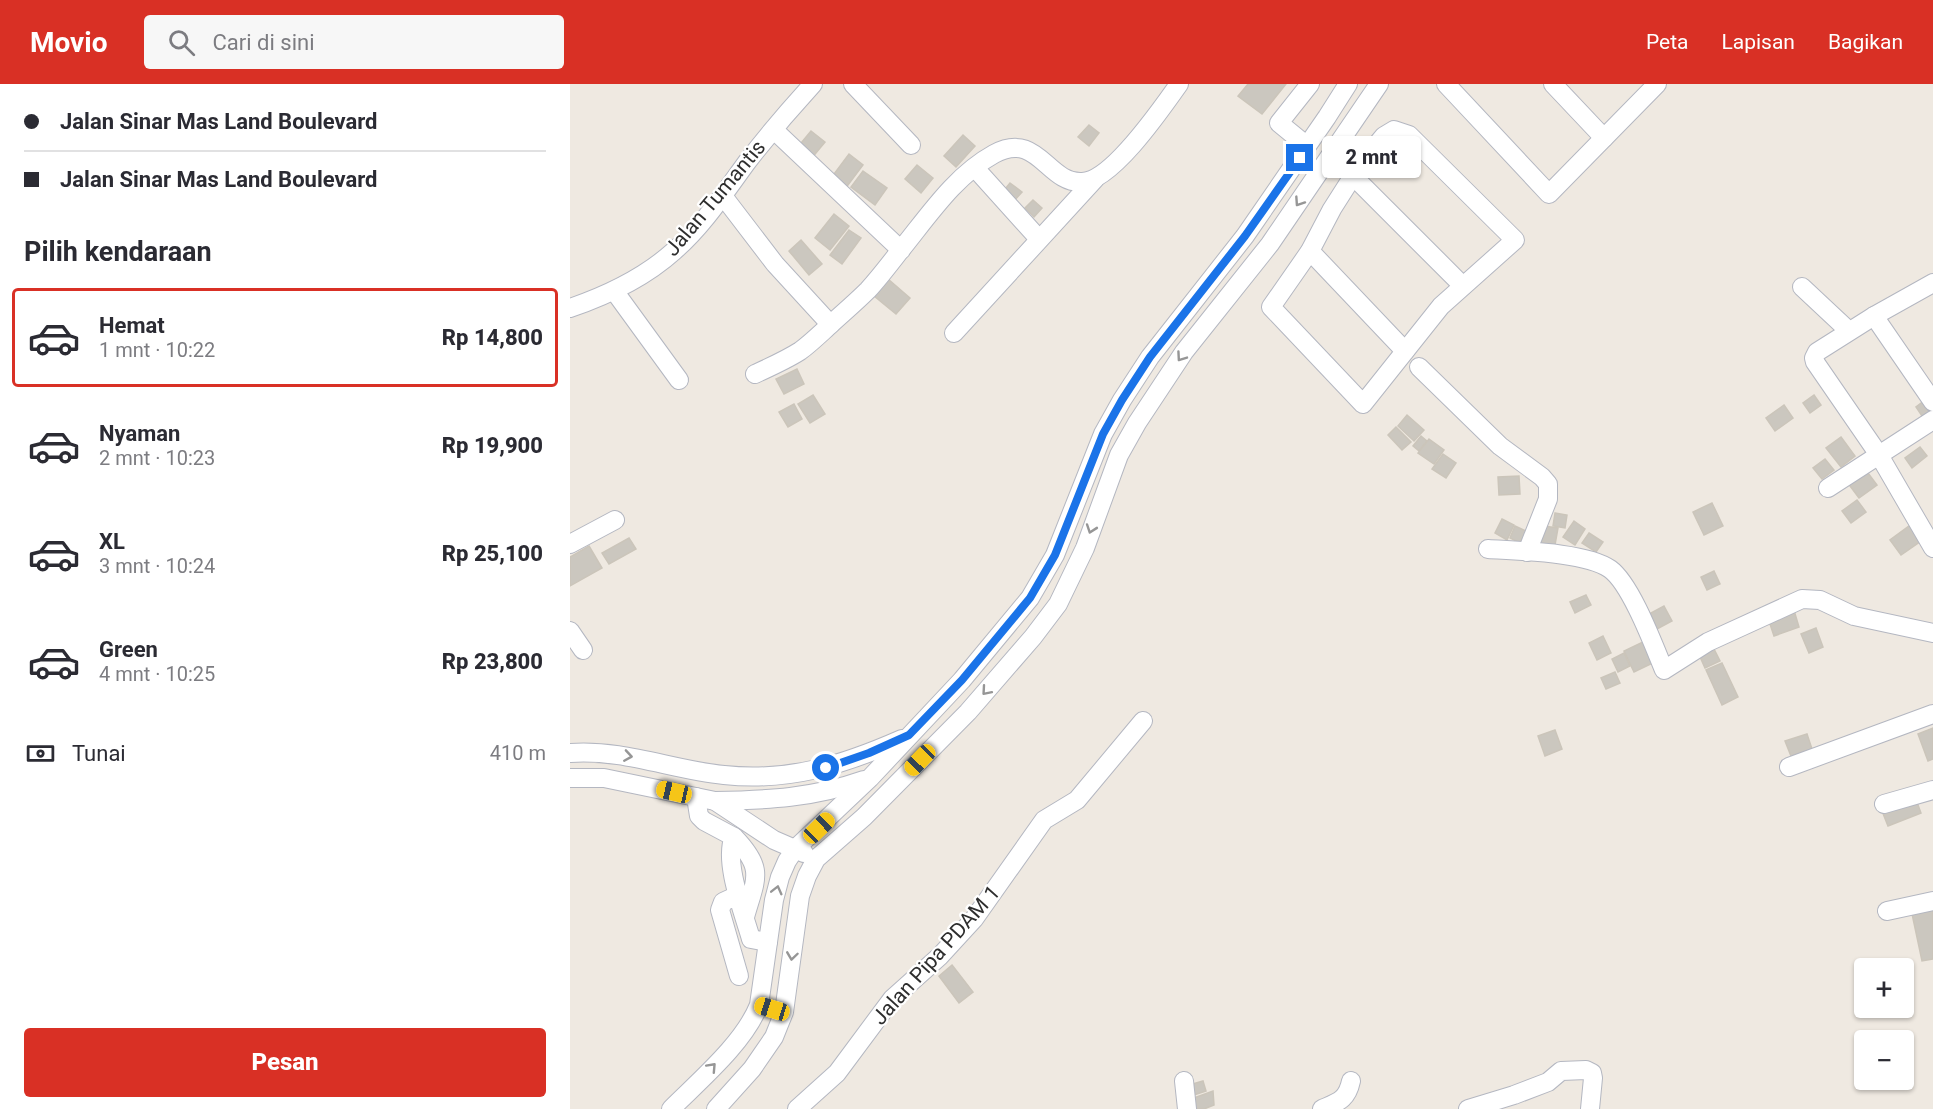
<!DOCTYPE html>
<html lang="id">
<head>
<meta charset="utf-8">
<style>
  body { margin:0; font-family:Roboto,sans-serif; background:#f7f7f7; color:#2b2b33; height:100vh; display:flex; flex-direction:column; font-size:22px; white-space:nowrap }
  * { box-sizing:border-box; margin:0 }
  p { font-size:20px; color:#7c7c81 }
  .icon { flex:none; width:33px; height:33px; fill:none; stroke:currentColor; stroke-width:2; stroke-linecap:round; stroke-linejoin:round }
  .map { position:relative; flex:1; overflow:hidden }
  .panel { display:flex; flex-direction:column; background:#fff; width:570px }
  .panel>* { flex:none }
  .banner { display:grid; align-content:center; height:132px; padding:0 24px; background:#fff }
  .buttons { position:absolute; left:1284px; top:874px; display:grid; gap:12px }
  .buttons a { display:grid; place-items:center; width:60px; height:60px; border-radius:6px; background:#fff; box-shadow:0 2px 4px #0004; font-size:30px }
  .end { position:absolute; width:27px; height:27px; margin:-14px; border:8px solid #1a73e8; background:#fff; box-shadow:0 0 0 3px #fff }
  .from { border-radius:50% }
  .bubble { position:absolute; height:42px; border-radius:6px; background:#fff; box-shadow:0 2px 4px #0004; font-size:20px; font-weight:800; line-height:42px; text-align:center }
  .car { position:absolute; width:18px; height:36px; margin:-18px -9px; border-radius:8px; box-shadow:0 0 4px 2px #0007; background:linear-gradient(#f5c518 24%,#345 0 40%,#f5c518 0 76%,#345 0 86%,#f5c518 0) }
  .banner b { display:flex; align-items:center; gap:21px; height:57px; font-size:22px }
  .banner b+b { border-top:2px solid #e1e1e2 }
  .banner i { width:15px; height:15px; background:#2b2b33 }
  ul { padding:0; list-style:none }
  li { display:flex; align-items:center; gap:18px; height:99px; margin:0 12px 9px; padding:0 12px; border:3px solid transparent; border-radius:6px }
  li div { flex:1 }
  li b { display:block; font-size:22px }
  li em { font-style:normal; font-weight:800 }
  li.selected { border-color:#d93025 }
  li>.icon { width:54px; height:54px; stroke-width:1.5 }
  h2 { padding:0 24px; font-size:27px; line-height:72px }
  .pay { display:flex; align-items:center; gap:15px; height:66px; padding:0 24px; font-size:22px }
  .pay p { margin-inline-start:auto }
  .action { display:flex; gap:12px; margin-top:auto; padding:12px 24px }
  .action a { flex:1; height:69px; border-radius:6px; background:#d93025; color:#fff; font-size:24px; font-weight:800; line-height:69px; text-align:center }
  header { display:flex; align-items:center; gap:36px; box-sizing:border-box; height:84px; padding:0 30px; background:#d93025; color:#fff }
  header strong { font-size:28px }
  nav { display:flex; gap:33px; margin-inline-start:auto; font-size:21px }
  .search { width:420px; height:54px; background:#f7f7f7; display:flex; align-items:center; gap:15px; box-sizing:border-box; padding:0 21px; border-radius:6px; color:#7c7c81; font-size:22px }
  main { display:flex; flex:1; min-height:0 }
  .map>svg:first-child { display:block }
</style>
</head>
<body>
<header>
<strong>Movio</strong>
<div class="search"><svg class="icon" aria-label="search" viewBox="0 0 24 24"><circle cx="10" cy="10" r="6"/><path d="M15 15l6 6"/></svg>Cari di sini</div>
<nav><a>Peta</a><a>Lapisan</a><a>Bagikan</a></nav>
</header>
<main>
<section class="panel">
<div class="banner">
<b><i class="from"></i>Jalan Sinar Mas Land Boulevard</b>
<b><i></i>Jalan Sinar Mas Land Boulevard</b>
</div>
<h2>Pilih kendaraan</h2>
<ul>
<li class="selected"><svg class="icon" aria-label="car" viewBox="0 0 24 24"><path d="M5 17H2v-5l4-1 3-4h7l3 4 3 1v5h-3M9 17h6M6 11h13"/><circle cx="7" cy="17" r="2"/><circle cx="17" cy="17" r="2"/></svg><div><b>Hemat</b><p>1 mnt · 10:22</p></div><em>Rp 14,800</em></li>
<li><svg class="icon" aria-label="car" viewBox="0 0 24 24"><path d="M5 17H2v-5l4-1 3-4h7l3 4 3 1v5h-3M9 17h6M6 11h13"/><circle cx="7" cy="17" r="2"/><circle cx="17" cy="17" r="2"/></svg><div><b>Nyaman</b><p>2 mnt · 10:23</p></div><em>Rp 19,900</em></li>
<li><svg class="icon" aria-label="car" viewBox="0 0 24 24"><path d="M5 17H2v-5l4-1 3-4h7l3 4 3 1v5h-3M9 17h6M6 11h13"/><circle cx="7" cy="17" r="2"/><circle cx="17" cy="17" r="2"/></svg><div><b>XL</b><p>3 mnt · 10:24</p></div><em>Rp 25,100</em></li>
<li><svg class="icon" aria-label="car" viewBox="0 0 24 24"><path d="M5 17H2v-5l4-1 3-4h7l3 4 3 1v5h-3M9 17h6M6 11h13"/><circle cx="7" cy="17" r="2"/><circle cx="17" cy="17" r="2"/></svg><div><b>Green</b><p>4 mnt · 10:25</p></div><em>Rp 23,800</em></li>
</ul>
<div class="pay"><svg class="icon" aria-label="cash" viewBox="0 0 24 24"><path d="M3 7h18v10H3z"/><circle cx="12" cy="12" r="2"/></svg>Tunai<p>410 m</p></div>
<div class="action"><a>Pesan</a></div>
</section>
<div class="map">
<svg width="1363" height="1025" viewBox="0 0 1363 1025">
  <rect width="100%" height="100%" fill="#efe9e1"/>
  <g fill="#cbc7bf" stroke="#cbc5ba" stroke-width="1.5">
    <path d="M 678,0 L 716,0 L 692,30 L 668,12 Z"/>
    <path d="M 519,41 L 529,49 L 519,62 L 508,53 Z"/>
    <path d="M 241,47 L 255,58 L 241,75 L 227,64 Z"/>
    <path d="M 393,51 L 405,62 L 386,83 L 374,72 Z"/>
    <path d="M 279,70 L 293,81 L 275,105 L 261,94 Z"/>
    <path d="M 347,81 L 363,94 L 351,109 L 335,95 Z"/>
    <path d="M 293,87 L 317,104 L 305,121 L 281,103 Z"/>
    <path d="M 440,99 L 452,108 L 443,118 L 432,109 Z"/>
    <path d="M 463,116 L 472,124 L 464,133 L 455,124 Z"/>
    <path d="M 264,130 L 279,142 L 260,166 L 245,154 Z"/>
    <path d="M 279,146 L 291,154 L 272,180 L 260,171 Z"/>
    <path d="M 231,156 L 252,180 L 239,191 L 219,167 Z"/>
    <path d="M 318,195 L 340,214 L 326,230 L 304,212 Z"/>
    <path d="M 227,285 L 234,300 L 214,310 L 206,295 Z"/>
    <path d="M 243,311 L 255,330 L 240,339 L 228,320 Z"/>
    <path d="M 1244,311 L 1251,321 L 1240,329 L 1233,319 Z"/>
    <path d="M 1355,316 L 1363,329 L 1354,335 L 1346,323 Z"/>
    <path d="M 224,320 L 232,335 L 218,343 L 209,328 Z"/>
    <path d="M 1214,321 L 1223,334 L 1205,347 L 1196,334 Z"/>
    <path d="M 837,331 L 854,346 L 844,357 L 828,342 Z"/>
    <path d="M 826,343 L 841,358 L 832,366 L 818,351 Z"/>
    <path d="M 851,352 L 857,357 L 849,367 L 843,362 Z"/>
    <path d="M 1271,353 L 1285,372 L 1271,383 L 1256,364 Z"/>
    <path d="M 859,355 L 874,366 L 864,380 L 848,369 Z"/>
    <path d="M 1350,363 L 1357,372 L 1342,384 L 1335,374 Z"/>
    <path d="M 873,370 L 886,379 L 876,394 L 862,385 Z"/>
    <path d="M 1255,375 L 1264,386 L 1252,395 L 1243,384 Z"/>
    <path d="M 1295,385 L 1307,401 L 1289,414 L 1277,398 Z"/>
    <path d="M 949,392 L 950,410 L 929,411 L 928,393 Z"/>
    <path d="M 1287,416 L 1296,428 L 1281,439 L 1272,427 Z"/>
    <path d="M 1142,419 L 1153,442 L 1134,451 L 1123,428 Z"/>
    <path d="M 985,429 L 997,431 L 995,444 L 983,442 Z"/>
    <path d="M 932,435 L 944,441 L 937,456 L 925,449 Z"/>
    <path d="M 1004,437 L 1015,445 L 1005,461 L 993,453 Z"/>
    <path d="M 1343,439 L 1354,455 L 1331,471 L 1320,456 Z"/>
    <path d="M 945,442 L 956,447 L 950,459 L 940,454 Z"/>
    <path d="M 973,442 L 988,444 L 985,461 L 970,459 Z"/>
    <path d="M 1019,449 L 1033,458 L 1026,468 L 1012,459 Z"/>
    <path d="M 59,454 L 66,465 L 39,480 L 32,469 Z"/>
    <path d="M 19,462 L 32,484 L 0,502 L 0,473 Z"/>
    <path d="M 1144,487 L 1150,500 L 1137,506 L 1131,493 Z"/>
    <path d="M 1016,511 L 1021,521 L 1005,529 L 1000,518 Z"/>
    <path d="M 1094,522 L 1102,537 L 1087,545 L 1079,530 Z"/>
    <path d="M 1223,523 L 1229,543 L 1204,552 L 1197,531 Z"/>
    <path d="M 1246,544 L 1253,563 L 1239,569 L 1231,550 Z"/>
    <path d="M 1033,552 L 1041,569 L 1027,576 L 1019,559 Z"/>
    <path d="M 1075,557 L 1085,578 L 1064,588 L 1054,567 Z"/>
    <path d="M 1141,559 L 1150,577 L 1135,584 L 1127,566 Z"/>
    <path d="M 1054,569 L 1060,582 L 1048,588 L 1042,575 Z"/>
    <path d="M 1152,579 L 1168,613 L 1152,621 L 1136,586 Z"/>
    <path d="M 1045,588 L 1050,599 L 1036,605 L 1031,594 Z"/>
    <path d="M 1363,644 L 1363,675 L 1358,677 L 1348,650 Z"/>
    <path d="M 985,646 L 992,665 L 975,672 L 968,652 Z"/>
    <path d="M 1237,650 L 1242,665 L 1221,672 L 1215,657 Z"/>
    <path d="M 1345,713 L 1351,729 L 1318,742 L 1312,727 Z"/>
    <path d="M 1363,820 L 1363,875 L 1352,877 L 1341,825 Z"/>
    <path d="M 382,881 L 403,908 L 389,919 L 369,892 Z"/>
    <path d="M 633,997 L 636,1007 L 621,1012 L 619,1001 Z"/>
    <path d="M 643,1007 L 644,1021 L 634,1025 L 623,1025 L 621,1015 Z"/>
  </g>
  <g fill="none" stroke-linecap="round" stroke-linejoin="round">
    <g stroke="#b4b7c1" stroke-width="20">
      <g id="minor">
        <path d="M 283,0 L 341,61"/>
        <path d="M 876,0 L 979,110 L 1087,0"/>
        <path d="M 983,0 L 1034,54"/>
        <path d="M 204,46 L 331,166"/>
        <path d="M 767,61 L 790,81 L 814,52 L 824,46 L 839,51 L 945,156 L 871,222 L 793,320 L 701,223 L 740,167 L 762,125 L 790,81"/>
        <path d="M 737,62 L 709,39 L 740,0"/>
        <path d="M 405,84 L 469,155"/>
        <path d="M 783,92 L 893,202"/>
        <path d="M 153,112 L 205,180 L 260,240"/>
        <path d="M 740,167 L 835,267"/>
        <path d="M 1363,199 L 1304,232 L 1247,268 L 1244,274 L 1245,278 L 1309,371 L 1363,464"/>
        <path d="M 1232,203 L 1279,247"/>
        <path d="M 45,208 L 109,296"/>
        <path d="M 0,224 C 38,211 74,194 104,167 C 133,142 155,108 177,78 C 198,51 220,25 243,0"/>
        <path d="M 1304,232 L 1363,318"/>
        <path d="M 384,249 L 525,95"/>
        <path d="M 849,283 L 930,362 L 972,393 L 978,400 L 978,415 L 957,468"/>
        <path d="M 185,290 C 200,283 216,276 230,267 C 241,259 251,249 261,240 C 273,229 286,218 298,206 C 309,194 319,181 329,168 C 357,134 384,92 424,70 C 468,46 477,100 512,98 C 542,97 592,24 609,0"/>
        <path d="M 1258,404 L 1363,336"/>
        <path d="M 0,460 L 45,436"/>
        <path d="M 918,465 C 949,467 1016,468 1040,485 C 1061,500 1084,562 1094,586 L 1138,558 L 1232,515 L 1250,516 L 1284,532 L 1363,549"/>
        <path d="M 0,547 L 13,566"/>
        <path d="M 0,669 C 54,665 102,686 154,691 C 219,698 273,681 332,655"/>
        <path d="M 1219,683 L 1363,630"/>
        <path d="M 0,694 L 34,694 L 145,717 L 204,756 L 234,769"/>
        <path d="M 126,713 L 129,732 L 134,737 L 164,753"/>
        <path d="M 145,717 C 198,716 243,714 294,696"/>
        <path d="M 1314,720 L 1363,706"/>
        <path d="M 168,811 L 153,818 L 150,826 L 169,892"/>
        <path d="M 1317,827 L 1363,817"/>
        <path d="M 175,833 C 186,794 195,785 164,753 C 153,777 174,830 181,855 L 198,858"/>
        <path d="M 614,997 L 617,1025"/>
        <path d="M 101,1025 C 130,996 174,959 189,921 L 204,816 L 210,793 L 217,777 L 225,765 L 300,694 L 392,596 L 460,514 L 485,471 L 533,350 L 552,316 L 580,273 L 675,152 L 757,33 L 778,0"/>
        <path d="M 146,1025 L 182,985 L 204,953 L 214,928 L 230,812 L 237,792 L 246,775 L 294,733 L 398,628 L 463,553 L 488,520 L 515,464 L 549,371 L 567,339 L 614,268 L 700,160 L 809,0"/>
        <path d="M 227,1025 L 267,989 L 322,915 L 370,872 L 404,835 L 474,736 L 507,716 L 573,637"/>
        <path d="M 752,1025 C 768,1018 777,1016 781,997"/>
        <path d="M 898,1025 L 944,1011 L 978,998 L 991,987 L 1016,986 L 1022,989 L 1023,994 L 1020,1025"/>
      </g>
    </g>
    <use href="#minor" stroke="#fff" stroke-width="18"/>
  </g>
  <defs><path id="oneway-chevron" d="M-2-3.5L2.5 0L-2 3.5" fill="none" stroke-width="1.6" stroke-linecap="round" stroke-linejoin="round" transform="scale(1.5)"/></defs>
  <g stroke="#969696">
    <use href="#oneway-chevron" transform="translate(729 118) rotate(124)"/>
    <use href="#oneway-chevron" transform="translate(611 273) rotate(125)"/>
    <use href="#oneway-chevron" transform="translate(521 445) rotate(109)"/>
    <use href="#oneway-chevron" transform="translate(416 607) rotate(131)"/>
    <use href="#oneway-chevron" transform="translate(58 672) rotate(9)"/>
    <use href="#oneway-chevron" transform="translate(207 806) rotate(-76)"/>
    <use href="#oneway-chevron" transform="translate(222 872) rotate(98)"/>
    <use href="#oneway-chevron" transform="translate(142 983) rotate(-47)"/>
  </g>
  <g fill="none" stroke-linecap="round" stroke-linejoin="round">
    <path stroke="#1a73e8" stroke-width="8" d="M 256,684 L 299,669 L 339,651 L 392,596 L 460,514 L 485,471 L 533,350 L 552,316 L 580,273 L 675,152 L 730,74"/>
  </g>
  <g text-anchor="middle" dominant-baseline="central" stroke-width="4.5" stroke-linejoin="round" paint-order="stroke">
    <g font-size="21" fill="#2e2e2e" stroke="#fff">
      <text transform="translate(145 114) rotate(-50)">Jalan Tumantis</text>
      <text transform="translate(366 871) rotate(-48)">Jalan Pipa PDAM 1</text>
    </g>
  </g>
</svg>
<div class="buttons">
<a>+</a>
<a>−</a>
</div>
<i class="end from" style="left:256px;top:684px"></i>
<i class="end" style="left:730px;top:74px"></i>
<div class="bubble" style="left:752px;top:52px;width:99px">2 mnt</div>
<i class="car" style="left:350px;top:676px;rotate:224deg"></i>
<i class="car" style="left:104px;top:708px;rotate:283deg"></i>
<i class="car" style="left:249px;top:744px;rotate:46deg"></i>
<i class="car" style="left:202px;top:925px;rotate:287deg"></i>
</div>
</main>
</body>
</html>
